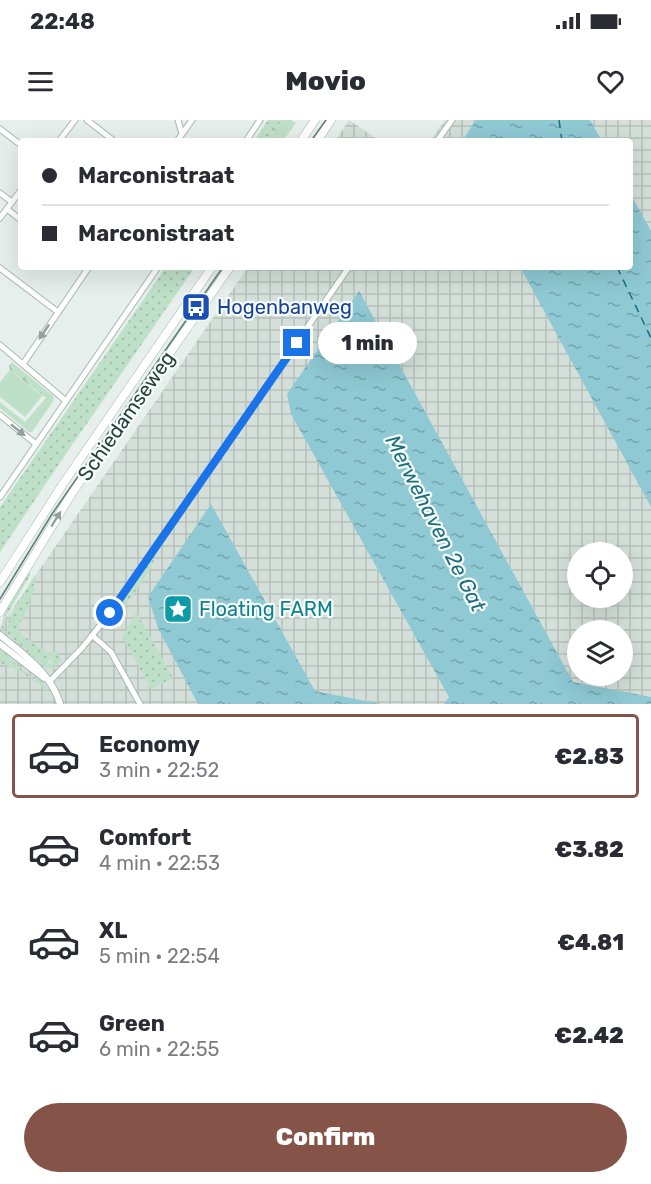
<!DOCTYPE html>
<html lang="en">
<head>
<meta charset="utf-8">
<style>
  body { margin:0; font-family:Rubik,sans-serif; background:#f7f7f7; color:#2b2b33; height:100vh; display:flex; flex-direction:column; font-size:22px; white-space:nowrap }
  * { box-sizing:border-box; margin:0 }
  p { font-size:20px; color:#7c7c81 }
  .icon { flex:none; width:33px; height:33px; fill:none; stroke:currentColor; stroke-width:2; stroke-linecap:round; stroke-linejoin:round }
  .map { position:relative; height:584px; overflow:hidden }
  .drawer { display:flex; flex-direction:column; background:#fff; flex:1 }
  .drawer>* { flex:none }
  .guide { position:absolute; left:18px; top:18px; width:615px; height:132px; border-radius:6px; box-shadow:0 6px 24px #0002; display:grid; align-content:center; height:132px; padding:0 24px; background:#fff }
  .fabs { position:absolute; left:567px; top:422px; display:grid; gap:12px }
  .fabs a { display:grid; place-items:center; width:66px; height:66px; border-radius:50%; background:#fff; box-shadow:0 6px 24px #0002; font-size:30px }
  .end { position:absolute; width:27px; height:27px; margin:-14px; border:8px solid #1a73e8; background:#fff; box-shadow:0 0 0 3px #fff }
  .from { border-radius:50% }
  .bubble { position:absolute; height:42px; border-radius:21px; background:#fff; box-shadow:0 6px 24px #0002; font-size:20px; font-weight:800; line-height:42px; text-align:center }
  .guide b { display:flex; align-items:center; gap:21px; height:57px; font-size:22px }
  .guide b+b { border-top:2px solid #e1e1e2 }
  .guide i { width:15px; height:15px; background:#2b2b33 }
  ul { padding:10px 0 0; list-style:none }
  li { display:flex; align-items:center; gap:18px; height:84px; margin:0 12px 9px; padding:0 12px; border:3px solid transparent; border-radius:6px }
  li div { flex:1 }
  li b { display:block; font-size:22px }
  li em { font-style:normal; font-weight:800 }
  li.selected { border-color:#855347 }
  li>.icon { width:54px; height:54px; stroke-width:1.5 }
  .cta { display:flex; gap:12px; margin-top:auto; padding:12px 24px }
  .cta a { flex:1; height:69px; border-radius:36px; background:#855347; color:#fff; font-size:24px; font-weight:800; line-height:69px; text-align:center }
  .status { display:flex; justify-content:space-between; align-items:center; height:42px; padding:0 30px; background:#fff; direction:ltr }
  .status svg { height:16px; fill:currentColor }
  header { display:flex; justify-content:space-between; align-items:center; height:78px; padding:0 24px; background:#fff; font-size:27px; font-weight:800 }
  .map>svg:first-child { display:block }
</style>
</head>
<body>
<div class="status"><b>22:48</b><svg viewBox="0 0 49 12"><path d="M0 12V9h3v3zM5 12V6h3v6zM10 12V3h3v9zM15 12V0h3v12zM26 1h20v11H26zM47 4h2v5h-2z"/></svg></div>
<header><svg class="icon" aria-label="menu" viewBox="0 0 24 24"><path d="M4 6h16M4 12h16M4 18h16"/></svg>Movio<svg class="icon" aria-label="heart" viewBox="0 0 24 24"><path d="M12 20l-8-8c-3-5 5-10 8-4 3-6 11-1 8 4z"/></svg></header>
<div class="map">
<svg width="651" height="584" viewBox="0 0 651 584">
  <defs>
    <pattern id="industrial-grid" width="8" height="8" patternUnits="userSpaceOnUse" patternTransform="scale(1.5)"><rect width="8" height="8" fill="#d4dfda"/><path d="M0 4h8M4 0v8" fill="none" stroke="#b6c1bc"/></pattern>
    <pattern id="grass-dots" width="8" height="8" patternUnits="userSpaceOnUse" patternTransform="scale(1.5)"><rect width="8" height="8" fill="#bfe0c8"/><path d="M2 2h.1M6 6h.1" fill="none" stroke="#a4c1ad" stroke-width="1.8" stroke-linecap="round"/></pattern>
    <pattern id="forest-firs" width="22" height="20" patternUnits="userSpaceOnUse" patternTransform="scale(1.5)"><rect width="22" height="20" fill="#bfe0c8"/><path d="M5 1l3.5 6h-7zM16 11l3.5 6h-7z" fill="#a4c1ad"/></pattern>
    <pattern id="water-ripples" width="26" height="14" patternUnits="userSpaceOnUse" patternTransform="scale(1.5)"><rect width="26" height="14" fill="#8ec9d4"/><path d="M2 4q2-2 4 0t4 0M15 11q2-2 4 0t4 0" fill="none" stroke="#74a5ad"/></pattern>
  </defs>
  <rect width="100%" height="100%" fill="#e6efeb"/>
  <g fill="url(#industrial-grid)" fill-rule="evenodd">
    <path d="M 349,0 L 380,21 L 335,21 Z"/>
    <path d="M 445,0 L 651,0 L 651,584 L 0,584 L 0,507 L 248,147 L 630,147 L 630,21 L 430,21 ZM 578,432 L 622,432 L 622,477 L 578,477 ZM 578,510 L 622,510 L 622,555 L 578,555 Z"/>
  </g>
  <g fill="url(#grass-dots)">
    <path d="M 268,0 L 282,0 L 267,21 L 254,21 Z"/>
    <path d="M 166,147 L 195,147 L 61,341 L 0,432 L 0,387 Z"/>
    <path d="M 152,439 L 154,441 L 148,453 L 113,504 L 111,498 Z"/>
    <path d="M 27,451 L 31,454 L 7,495 L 2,512 C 0,493 17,467 27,451 Z"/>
    <path d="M 34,456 L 36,457 L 33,467 L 35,469 L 28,482 L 31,484 L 18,506 L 20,514 L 50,534 L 53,531 L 59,535 L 62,540 L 56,546 L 52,545 L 54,541 L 49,539 L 47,542 L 55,547 L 54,549 L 45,547 L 6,513 L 10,497 Z"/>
    <path d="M 137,493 L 173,558 L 151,569 L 122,516 Z"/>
    <path d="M 0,530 L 34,560 L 37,557 L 49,570 L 46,571 C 33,558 18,549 0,543 Z"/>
  </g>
  <g fill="url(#forest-firs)">
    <path d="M 282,0 L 291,0 L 296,3 L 283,21 L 267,21 Z"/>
    <path d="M 12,242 L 54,277 L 52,283 L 32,312 L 29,312 L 0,288 L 0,282 L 25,302 L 46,278 L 10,250 L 9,245 Z"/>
  </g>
  <path fill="#bfe0c8" d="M 10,250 L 42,276 L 25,297 L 0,277 L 0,262 Z"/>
  <g fill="url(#water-ripples)">
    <path d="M 476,0 L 590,0 L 602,21 L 462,21 Z"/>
    <path d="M 630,73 L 651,111 L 651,387 L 520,147 L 630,147 Z"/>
    <path d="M 359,171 L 573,562 L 651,577 L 651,584 L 444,584 L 449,577 L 291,294 L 287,274 Z"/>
    <path d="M 211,384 L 315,571 L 381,584 L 198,584 L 158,508 L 148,477 Z"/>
  </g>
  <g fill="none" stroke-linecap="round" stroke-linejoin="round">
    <g stroke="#1c6f80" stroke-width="1.5" stroke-dasharray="8 6" stroke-linecap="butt">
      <path d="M 559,0 L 562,21"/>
      <path d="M 617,147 L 651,218"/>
    </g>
    <g stroke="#a8b8b2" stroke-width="7">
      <g id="minor">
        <path d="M 87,0 L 114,21"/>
        <path d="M 178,0 L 182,14"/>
        <path d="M 0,9 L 21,25"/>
        <path d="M 59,21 L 75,0"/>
        <path d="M 177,21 L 192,0"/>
        <path d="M 246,21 L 260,0"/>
        <path d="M 437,21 L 452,0"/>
        <path d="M 0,73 L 12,82"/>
        <path d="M 7,89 L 21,100"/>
        <path d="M 0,98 L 21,70"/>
        <path d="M 0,148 L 58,192"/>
        <path d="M 0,225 L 66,281"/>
        <path d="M 23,244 L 89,147"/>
        <path d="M 0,295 L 36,324"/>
        <path d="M 0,377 L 158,147"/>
        <path d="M 93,516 L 111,532 L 140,584"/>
        <path d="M 49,562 L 82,528 L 110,493 L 349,147"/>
      </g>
    </g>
    <g stroke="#a8b8b2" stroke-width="8">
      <g id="tertiary">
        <path d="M 0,515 C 23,534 52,554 60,584"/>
        <path d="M 0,524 L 44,558"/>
      </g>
    </g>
    <g stroke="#a4bbb3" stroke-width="9">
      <g id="secondary">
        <path d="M 301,21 L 315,0"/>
        <path d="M 317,21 L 331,0"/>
        <path d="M 0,462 L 63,364 L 212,147"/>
        <path d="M 0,492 L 74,370 L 230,147"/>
      </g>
    </g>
    <use href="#minor" stroke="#fff" stroke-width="5"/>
    <use href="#tertiary" stroke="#fff" stroke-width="6"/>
    <use href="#secondary" stroke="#fff" stroke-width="8"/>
    <g stroke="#5f7d75" stroke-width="1.5">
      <path d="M 311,21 L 326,0"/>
      <path d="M 0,479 L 52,394 L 223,147"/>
    </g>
  </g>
  <defs><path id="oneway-solid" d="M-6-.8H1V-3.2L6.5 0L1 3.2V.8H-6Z" transform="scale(1.5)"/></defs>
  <g fill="#92a09c">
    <use href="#oneway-solid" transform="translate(44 212) rotate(124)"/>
    <use href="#oneway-solid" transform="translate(18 310) rotate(39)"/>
    <use href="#oneway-solid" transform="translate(56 399) rotate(-58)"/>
  </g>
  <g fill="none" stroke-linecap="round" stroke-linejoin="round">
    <path stroke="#1a73e8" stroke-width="8" d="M 110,493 L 297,223"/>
  </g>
  <defs>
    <g id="bus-square" transform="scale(1.5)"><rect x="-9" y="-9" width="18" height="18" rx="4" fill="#1a4fb4" stroke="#f7fbf9"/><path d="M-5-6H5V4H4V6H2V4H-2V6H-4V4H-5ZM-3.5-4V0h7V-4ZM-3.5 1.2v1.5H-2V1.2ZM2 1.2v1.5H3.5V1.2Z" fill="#fff"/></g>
    <g id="sight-square" transform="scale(1.5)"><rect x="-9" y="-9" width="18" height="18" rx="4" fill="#0f9aa8" stroke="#f7fbf9"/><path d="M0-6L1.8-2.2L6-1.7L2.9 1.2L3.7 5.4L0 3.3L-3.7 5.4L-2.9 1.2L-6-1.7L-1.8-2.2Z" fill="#fff"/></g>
  </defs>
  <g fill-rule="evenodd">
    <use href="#bus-square" x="196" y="187"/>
    <use href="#sight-square" x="178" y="489"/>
  </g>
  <g text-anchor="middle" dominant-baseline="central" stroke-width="4.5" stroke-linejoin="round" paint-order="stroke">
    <g font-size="20" fill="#164399" stroke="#f7fbf9" text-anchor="start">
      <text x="217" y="187">Hogenbanweg</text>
    </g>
    <g font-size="20" fill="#24423a" stroke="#f7fbf9">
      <text transform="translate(126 296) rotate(-55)">Schiedamseweg</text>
    </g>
    <g font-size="20" fill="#0d838f" stroke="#f7fbf9" text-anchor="start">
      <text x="199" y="489">Floating FARM</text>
    </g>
    <g font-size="21" font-style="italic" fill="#1c6f80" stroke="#f7fbf9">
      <text transform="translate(436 403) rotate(63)">Merwehaven 2e Gat</text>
    </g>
  </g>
</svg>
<div class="fabs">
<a><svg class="icon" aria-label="locate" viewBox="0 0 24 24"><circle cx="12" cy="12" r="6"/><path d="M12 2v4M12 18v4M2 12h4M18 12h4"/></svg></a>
<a><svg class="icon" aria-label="layers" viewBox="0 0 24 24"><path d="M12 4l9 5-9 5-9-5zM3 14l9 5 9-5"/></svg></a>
</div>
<i class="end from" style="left:110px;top:493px"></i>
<i class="end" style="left:297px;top:223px"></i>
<div class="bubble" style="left:318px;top:202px;width:99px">1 min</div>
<div class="guide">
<b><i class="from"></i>Marconistraat</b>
<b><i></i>Marconistraat</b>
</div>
</div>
<section class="drawer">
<ul>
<li class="selected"><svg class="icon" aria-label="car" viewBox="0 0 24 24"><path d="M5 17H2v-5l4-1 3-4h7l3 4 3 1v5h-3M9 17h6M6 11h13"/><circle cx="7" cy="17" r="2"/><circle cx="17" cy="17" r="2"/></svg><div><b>Economy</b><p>3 min · 22:52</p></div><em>€2.83</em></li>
<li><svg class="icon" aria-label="car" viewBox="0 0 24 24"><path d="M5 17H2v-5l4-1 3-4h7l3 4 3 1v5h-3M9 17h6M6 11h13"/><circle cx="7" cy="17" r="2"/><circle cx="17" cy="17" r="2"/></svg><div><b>Comfort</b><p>4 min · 22:53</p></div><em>€3.82</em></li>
<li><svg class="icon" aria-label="car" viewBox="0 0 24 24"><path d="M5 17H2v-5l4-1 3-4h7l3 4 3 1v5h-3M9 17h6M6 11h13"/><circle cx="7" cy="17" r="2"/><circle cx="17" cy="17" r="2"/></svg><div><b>XL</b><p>5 min · 22:54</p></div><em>€4.81</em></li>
<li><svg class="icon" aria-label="car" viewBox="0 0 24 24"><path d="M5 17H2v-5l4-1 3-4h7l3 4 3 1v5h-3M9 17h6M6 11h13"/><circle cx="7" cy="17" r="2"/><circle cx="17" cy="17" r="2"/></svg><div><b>Green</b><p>6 min · 22:55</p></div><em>€2.42</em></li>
</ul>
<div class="cta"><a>Confirm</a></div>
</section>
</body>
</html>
